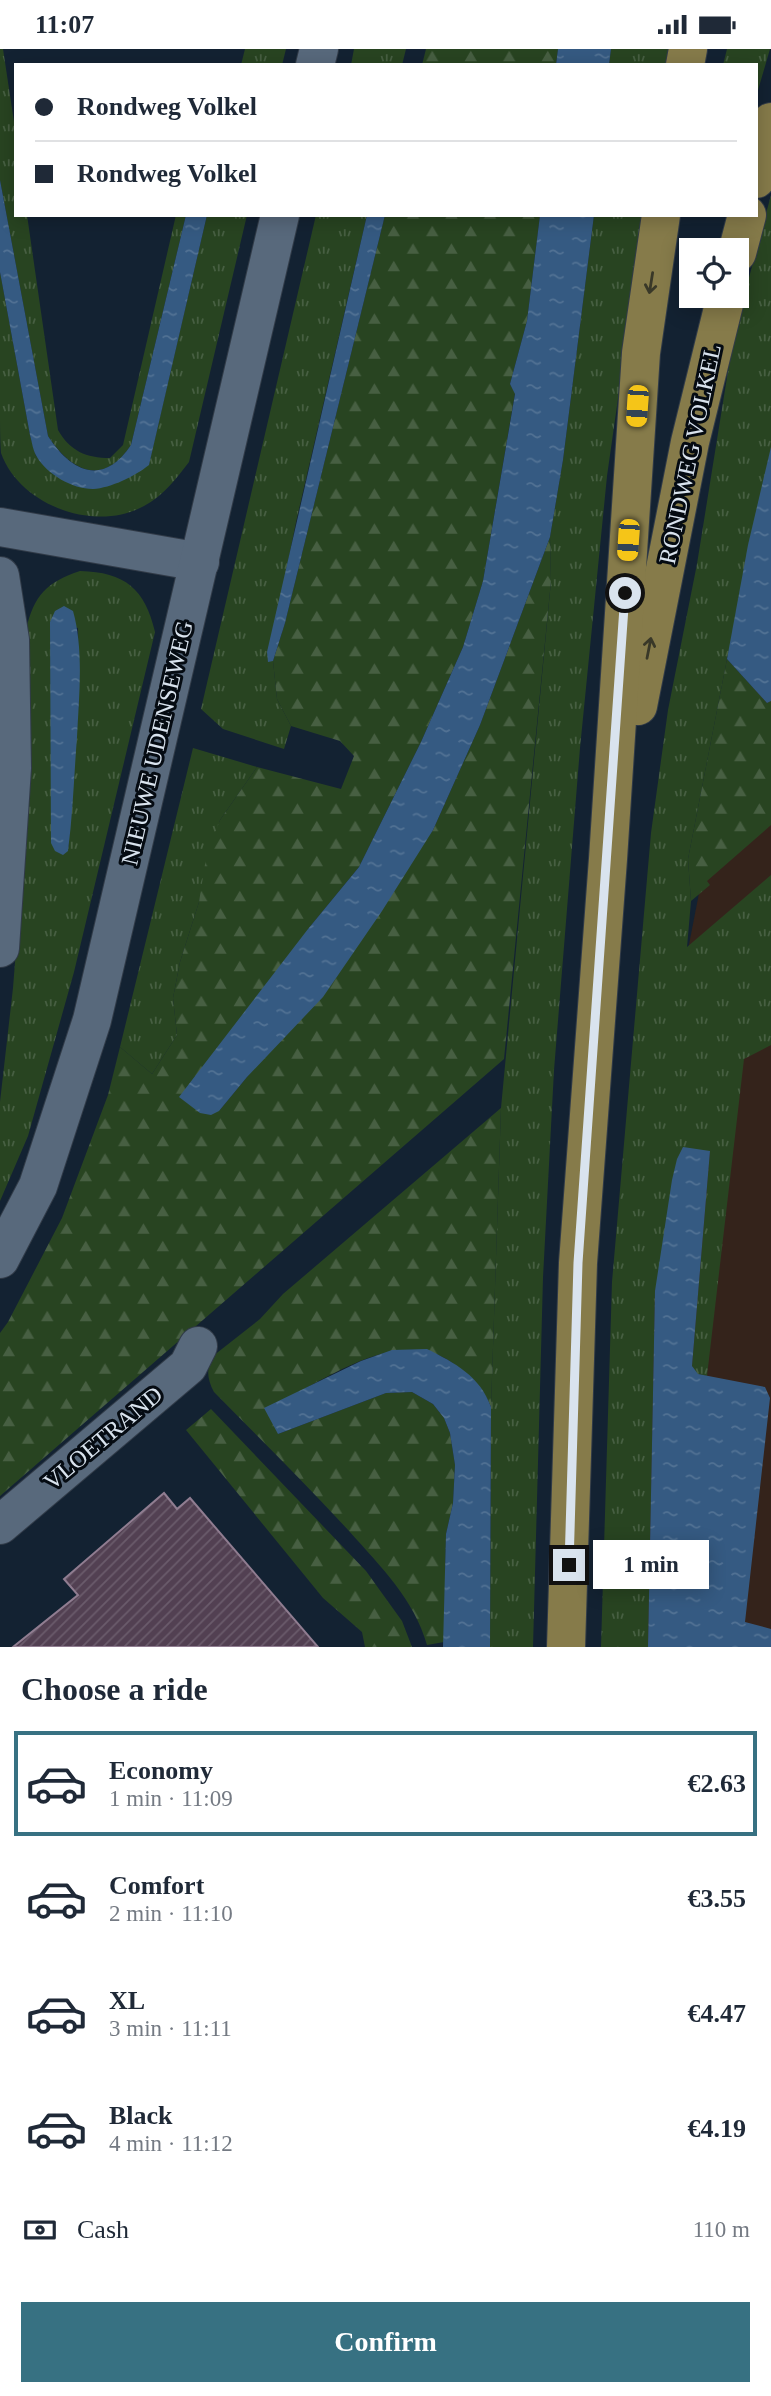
<!DOCTYPE html>
<html lang="en">
<head>
<meta charset="utf-8">
<style>
  body { margin:0; font-family:Georgia,serif; background:#f6f6f7; color:#1f2937; height:100vh; display:flex; flex-direction:column; font-size:26px; white-space:nowrap }
  * { box-sizing:border-box; margin:0 }
  p { font-size:23px; color:#747a83 }
  .icon { flex:none; width:38px; height:38px; fill:none; stroke:currentColor; stroke-width:2; stroke-linecap:round; stroke-linejoin:round }
  .map { position:relative; height:1598px; overflow:hidden }
  .side { display:flex; flex-direction:column; background:#fff; flex:1 }
  .side>* { flex:none }
  .banner { position:absolute; left:14px; top:14px; width:744px; height:154px; border-radius:0px; box-shadow:0 4px 18px #0003; display:grid; align-content:center; height:154px; padding:0 21px; background:#fff }
  .buttons { position:absolute; left:679px; top:189px; display:grid; gap:14px }
  .buttons a { display:grid; place-items:center; width:70px; height:70px; border-radius:0px; background:#fff; box-shadow:0 4px 18px #0003; font-size:35px }
  .end { position:absolute; width:32px; height:32px; margin:-16px; border:9px solid #d9e3ee; background:#111; box-shadow:0 0 0 4px #111 }
  .from { border-radius:50% }
  .bubble { position:absolute; height:49px; border-radius:0px; background:#fff; box-shadow:0 4px 18px #0003; font-size:23px; font-weight:800; line-height:49px; text-align:center }
  .car { position:absolute; width:21px; height:42px; margin:-21px -10px; border-radius:9px; box-shadow:0 0 5px 2px #0007; background:linear-gradient(#f5c518 24%,#345 0 40%,#f5c518 0 76%,#345 0 86%,#f5c518 0) }
  .banner b { display:flex; align-items:center; gap:24px; height:66px; font-size:26px }
  .banner b+b { border-top:2px solid #e0e1e3 }
  .banner i { width:18px; height:18px; background:#1f2937 }
  ul { padding:0; list-style:none }
  li { display:flex; align-items:center; gap:21px; height:105px; margin:0 14px 10px; padding:0 7px; border:4px solid transparent; border-radius:0px }
  li div { flex:1 }
  li b { display:block; font-size:26px }
  li em { font-style:normal; font-weight:800 }
  li.on { border-color:#377182 }
  li>.icon { width:63px; height:63px; stroke-width:1.5 }
  h2 { padding:0 21px; font-size:32px; line-height:84px }
  .pay { display:flex; align-items:center; gap:18px; height:77px; padding:0 21px; font-size:26px }
  .pay p { margin-inline-start:auto }
  .cta { display:flex; gap:14px; margin-top:auto; padding:14px 21px }
  .cta a { flex:1; height:80px; border-radius:0px; background:#377182; color:#fff; font-size:28px; font-weight:800; line-height:80px; text-align:center }
  .status { display:flex; justify-content:space-between; align-items:center; height:49px; padding:0 35px; background:#fff; direction:ltr }
  .status svg { height:19px; fill:currentColor }
  .map>svg:first-child { display:block }
</style>
</head>
<body>
<div class="status"><b>11:07</b><svg viewBox="0 0 49 12"><path d="M0 12V9h3v3zM5 12V6h3v6zM10 12V3h3v9zM15 12V0h3v12zM26 1h20v11H26zM47 4h2v5h-2z"/></svg></div>
<div class="map">
<svg width="771" height="1598" viewBox="0 0 771 1598">
  <defs>
    <pattern id="grass-tufts" width="24" height="20" patternUnits="userSpaceOnUse" patternTransform="scale(1.75)"><rect width="24" height="20" fill="#284421"/><path d="M3 7l-1-3M5 7V3M7 7l1-3M15 17l-1-3M17 17v-4M19 17l1-3" fill="none" stroke="#475f42"/></pattern>
    <pattern id="forest-firs" width="22" height="20" patternUnits="userSpaceOnUse" patternTransform="scale(1.75)"><rect width="22" height="20" fill="#284421"/><path d="M5 1l3.5 6h-7zM16 11l3.5 6h-7z" fill="#475f42"/></pattern>
    <pattern id="water-ripples" width="26" height="14" patternUnits="userSpaceOnUse" patternTransform="scale(1.75)"><rect width="26" height="14" fill="#355a82"/><path d="M2 4q2-2 4 0t4 0M15 11q2-2 4 0t4 0" fill="none" stroke="#527294"/></pattern>
    <pattern id="building-hatch" width="6" height="6" patternUnits="userSpaceOnUse" patternTransform="scale(1.75)"><rect width="6" height="6" fill="#524052"/><path d="M-1 1l2-2M0 6l6-6M5 7l2-2" fill="none" stroke="#6a5b6b"/></pattern>
  </defs>
  <rect width="100%" height="100%" fill="#132232"/>
  <path fill="#34231b" d="M 771,582 L 771,1598 L 622,1598 L 632,1188 L 723,721 Z"/>
  <g fill="url(#grass-tufts)" fill-rule="evenodd">
    <path d="M 0,0 L 3,0 L 16,86 L 16,166 L 27,166 L 58,381 C 70,402 86,409 110,409 L 123,396 L 176,166 L 186,166 L 131,396 C 103,438 72,423 48,387 L 0,131 Z"/>
    <path d="M 245,0 L 286,0 L 282,16 L 241,16 Z"/>
    <path d="M 354,0 L 406,0 L 402,16 L 351,16 Z"/>
    <path d="M 611,0 L 672,0 L 669,16 L 609,16 Z"/>
    <path d="M 727,0 L 770,0 L 756,48 L 756,16 L 723,16 Z"/>
    <path d="M 771,146 L 771,447 L 727,610 L 688,810 L 691,852 L 687,898 L 771,826 L 771,996 L 744,1010 L 707,1327 L 697,1325 L 692,1317 L 710,1102 L 655,1242 L 648,1598 L 601,1598 L 612,1233 L 651,784 L 668,661 L 697,515 L 734,285 Z"/>
    <path d="M 207,166 L 247,166 L 189,413 C 176,430 164,446 144,457 C 96,484 20,457 1,404 C 0,391 0,371 0,357 C 0,312 0,268 0,223 L 30,386 L 36,407 L 70,434 L 149,415 Z"/>
    <path d="M 316,166 L 367,166 L 296,473 L 268,612 L 273,612 L 277,650 L 291,677 L 284,700 L 223,680 L 201,660 Z"/>
    <path d="M 594,166 L 644,166 L 607,427 L 580,699 L 554,1021 L 543,1228 L 533,1598 L 490,1598 L 491,1358 L 501,1059 L 551,532 L 550,488 L 563,411 Z"/>
    <path d="M 80,522 C 125,523 145,540 155,583 L 74,923 L 28,1087 L 0,1152 L 0,1053 L 13,939 L 29,737 L 26,581 C 34,546 47,533 80,522 ZM 50,573 L 78,579 L 79,649 L 68,802 Z"/>
    <path d="M 193,699 L 257,718 L 220,771 L 199,853 L 180,913 L 173,949 L 177,986 L 152,1025 L 120,998 Z"/>
  </g>
  <g fill="url(#forest-firs)">
    <path d="M 426,0 L 558,0 L 556,16 L 422,16 Z"/>
    <path d="M 385,166 L 540,166 L 527,272 L 510,335 L 515,344 L 483,532 L 463,598 L 421,693 L 359,818 L 308,880 L 219,1062 L 247,1028 L 433,781 L 480,676 L 550,488 L 551,532 L 504,1010 L 0,1447 L 0,1284 L 8,1273 L 62,1169 L 108,1046 L 120,998 L 152,1025 L 177,986 L 173,949 L 180,913 L 199,853 L 206,809 L 220,771 L 257,718 L 341,740 L 354,707 L 340,692 L 291,677 L 277,650 L 273,612 L 285,574 Z"/>
    <path d="M 727,610 L 767,654 L 771,652 L 771,776 L 707,832 L 710,836 L 691,852 L 688,810 Z"/>
    <path d="M 501,1059 L 491,1358 C 486,1344 476,1335 465,1325 C 412,1268 334,1326 280,1353 L 278,1385 L 386,1344 L 412,1343 L 433,1355 L 444,1369 L 450,1384 L 455,1416 L 453,1454 L 446,1485 L 444,1593 L 427,1596 C 414,1550 381,1518 349,1482 C 305,1434 259,1389 214,1343 C 207,1330 206,1320 213,1307 L 260,1270 L 283,1245 Z"/>
    <path d="M 211,1360 L 366,1522 L 402,1572 L 412,1598 L 365,1598 L 362,1583 L 323,1549 L 186,1381 Z"/>
  </g>
  <g fill="url(#water-ripples)">
    <path d="M 558,0 L 611,0 L 609,16 L 556,16 Z"/>
    <path d="M 0,131 L 48,387 C 71,423 103,438 131,396 L 186,166 L 207,166 L 149,416 C 135,427 111,439 93,440 C 72,440 47,425 37,408 C 33,402 32,393 30,386 L 0,223 Z"/>
    <path d="M 367,166 L 385,166 L 285,574 L 273,612 L 268,613 L 267,603 Z"/>
    <path d="M 540,166 L 594,166 L 563,411 L 550,488 L 480,676 L 433,781 L 382,862 L 323,948 L 247,1028 L 219,1062 L 211,1066 L 200,1064 L 179,1048 L 308,880 L 359,818 L 421,693 L 463,598 L 483,532 L 515,345 L 510,335 L 527,272 Z"/>
    <path d="M 771,398 L 771,652 L 767,654 L 727,610 L 748,496 Z"/>
    <path d="M 64,557 L 73,562 C 84,601 79,647 77,688 C 74,726 73,764 68,802 L 63,806 L 55,802 L 51,794 L 50,573 L 55,562 Z"/>
    <path d="M 683,1098 L 710,1102 L 692,1317 L 698,1325 L 765,1338 L 770,1349 L 745,1573 L 771,1580 L 771,1598 L 648,1598 L 655,1242 L 672,1131 L 677,1110 Z"/>
    <path d="M 427,1300 C 455,1314 480,1327 491,1358 L 490,1598 L 443,1598 L 446,1485 L 453,1454 L 455,1416 L 450,1384 L 444,1369 L 433,1355 L 412,1343 L 386,1344 L 278,1385 L 264,1359 L 361,1312 L 392,1301 Z"/>
  </g>
  <path fill="url(#building-hatch)" stroke="#907d91" stroke-width="2" d="M 164,1444 L 177,1460 L 190,1449 L 318,1598 L 13,1598 L 78,1546 L 64,1530 Z"/>
  <g fill="none" stroke-linecap="round" stroke-linejoin="round">
    <g stroke="#313b48" stroke-width="40">
      <g id="minor">
        <path d="M 315,16 L 319,0"/>
        <path d="M 0,478 L 200,513"/>
        <path d="M 0,527 L 10,591 L 12,719 L 0,899"/>
        <path d="M 0,1210 L 38,1137 L 92,971 L 280,166"/>
        <path d="M 0,1476 L 188,1317 L 198,1297"/>
      </g>
    </g>
    <g stroke="#313b48" stroke-width="40">
      <g id="major">
        <path d="M 685,16 L 688,0"/>
        <path d="M 756,130 L 771,73"/>
        <path d="M 737,204 L 747,166"/>
        <path d="M 638,657 L 690,393 L 726,247"/>
        <path d="M 566,1598 L 578,1214 L 608,810 L 641,304 L 661,166"/>
      </g>
    </g>
    <use href="#minor" stroke="#58697c" stroke-width="38"/>
    <use href="#major" stroke="#867b4a" stroke-width="38"/>
  </g>
  <defs><path id="oneway-shaft" d="M-6 0H5M1.5-3L5.5 0L1.5 3" fill="none" stroke-width="1.6" stroke-linecap="round" stroke-linejoin="round" transform="scale(1.75)"/></defs>
  <g stroke="#393828">
    <use href="#oneway-shaft" transform="translate(651 234) rotate(99)"/>
    <use href="#oneway-shaft" transform="translate(649 599) rotate(-79)"/>
  </g>
  <g fill="none" stroke-linecap="round" stroke-linejoin="round">
    <path stroke="#d9e3ee" stroke-width="9" d="M 569,1516 L 578,1214 L 625,544"/>
  </g>
  <g text-anchor="middle" dominant-baseline="central" stroke-width="6" stroke-linejoin="round" paint-order="stroke">
    <g font-size="24" fill="#d9e3ee" stroke="#050b12">
      <text transform="translate(690 405) rotate(-78)">RONDWEG VOLKEL</text>
      <text transform="translate(157 694) rotate(-77)">NIEUWE UDENSEWEG</text>
      <text transform="translate(103 1389) rotate(-40)">VLOETRAND</text>
    </g>
  </g>
</svg>
<div class="buttons">
<a><svg class="icon" aria-label="locate" viewBox="0 0 24 24"><circle cx="12" cy="12" r="6"/><path d="M12 2v4M12 18v4M2 12h4M18 12h4"/></svg></a>
</div>
<i class="end from" style="left:625px;top:544px"></i>
<i class="end" style="left:569px;top:1516px"></i>
<div class="bubble" style="left:593px;top:1491px;width:116px">1 min</div>
<i class="car" style="left:637px;top:357px;rotate:184deg"></i>
<i class="car" style="left:628px;top:491px;rotate:184deg"></i>
<div class="banner">
<b><i class="from"></i>Rondweg Volkel</b>
<b><i></i>Rondweg Volkel</b>
</div>
</div>
<section class="side">
<h2>Choose a ride</h2>
<ul>
<li class="on"><svg class="icon" aria-label="car" viewBox="0 0 24 24"><path d="M5 17H2v-5l4-1 3-4h7l3 4 3 1v5h-3M9 17h6M6 11h13"/><circle cx="7" cy="17" r="2"/><circle cx="17" cy="17" r="2"/></svg><div><b>Economy</b><p>1 min · 11:09</p></div><em>€2.63</em></li>
<li><svg class="icon" aria-label="car" viewBox="0 0 24 24"><path d="M5 17H2v-5l4-1 3-4h7l3 4 3 1v5h-3M9 17h6M6 11h13"/><circle cx="7" cy="17" r="2"/><circle cx="17" cy="17" r="2"/></svg><div><b>Comfort</b><p>2 min · 11:10</p></div><em>€3.55</em></li>
<li><svg class="icon" aria-label="car" viewBox="0 0 24 24"><path d="M5 17H2v-5l4-1 3-4h7l3 4 3 1v5h-3M9 17h6M6 11h13"/><circle cx="7" cy="17" r="2"/><circle cx="17" cy="17" r="2"/></svg><div><b>XL</b><p>3 min · 11:11</p></div><em>€4.47</em></li>
<li><svg class="icon" aria-label="car" viewBox="0 0 24 24"><path d="M5 17H2v-5l4-1 3-4h7l3 4 3 1v5h-3M9 17h6M6 11h13"/><circle cx="7" cy="17" r="2"/><circle cx="17" cy="17" r="2"/></svg><div><b>Black</b><p>4 min · 11:12</p></div><em>€4.19</em></li>
</ul>
<div class="pay"><svg class="icon" aria-label="cash" viewBox="0 0 24 24"><path d="M3 7h18v10H3z"/><circle cx="12" cy="12" r="2"/></svg>Cash<p>110 m</p></div>
<div class="cta"><a>Confirm</a></div>
</section>
</body>
</html>
